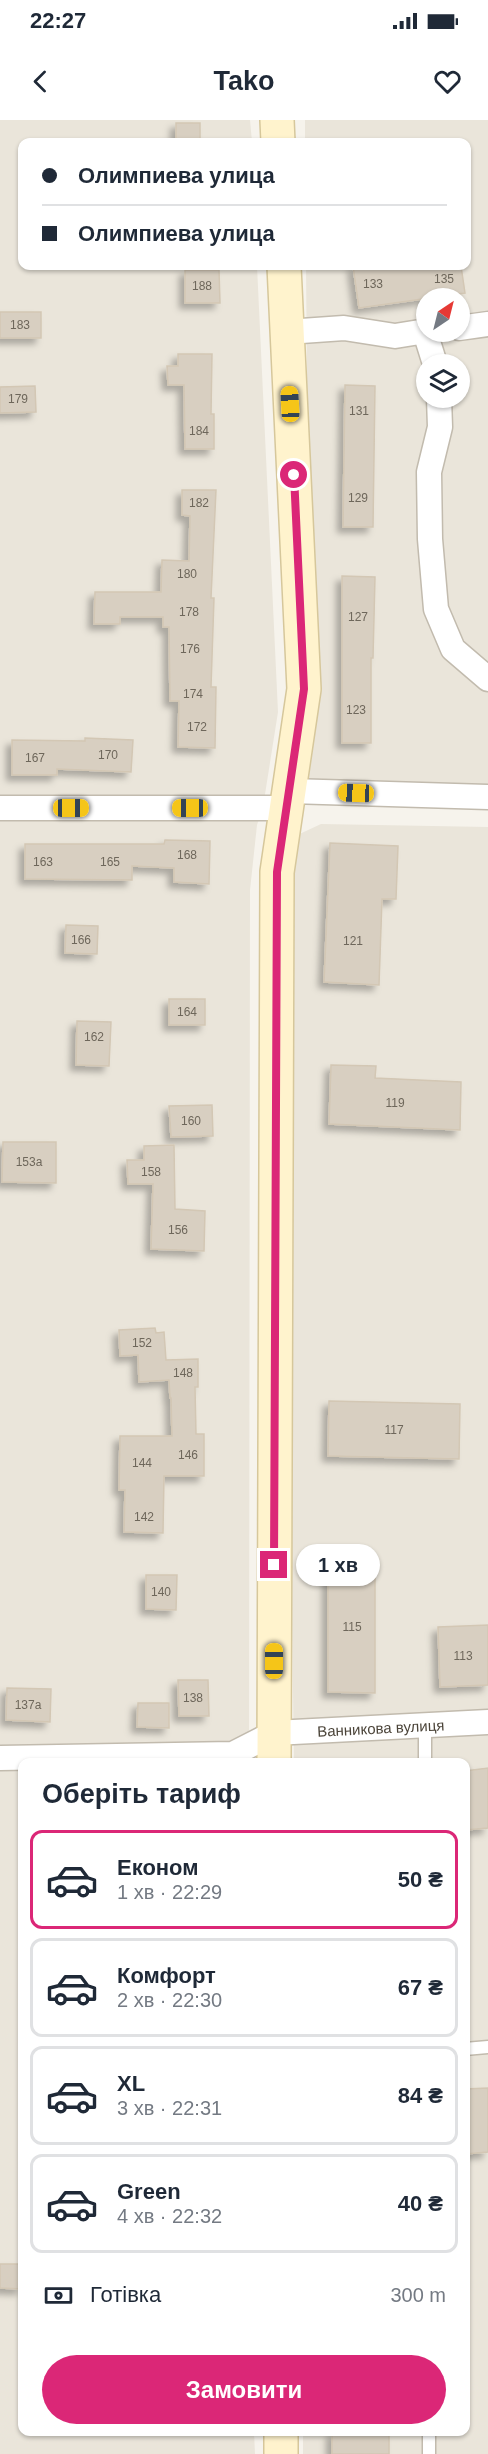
<!DOCTYPE html>
<html lang="uk">
<head>
<meta charset="utf-8">
<style>
  body { margin:0; font-family:Helvetica,sans-serif; background:#f2f2f3; color:#1f2937; height:100vh; display:flex; flex-direction:column; font-size:22px; white-space:nowrap }
  * { box-sizing:border-box; margin:0 }
  p { font-size:20px; color:#747a83 }
  .icon { flex:none; width:33px; height:33px; fill:none; stroke:currentColor; stroke-width:2; stroke-linecap:round; stroke-linejoin:round }
  .map { position:relative; flex:1; overflow:hidden }
  .drawer { position:absolute; left:18px; top:1638px; width:452px; height:678px; display:flex; flex-direction:column; background:#fff; border-radius:12px; box-shadow:0 2px 4px #0004 }
  .drawer>* { flex:none }
  .guide { position:absolute; left:18px; top:18px; width:453px; height:132px; border-radius:12px; box-shadow:0 2px 4px #0004; display:grid; align-content:center; height:132px; padding:0 24px; background:#fff }
  .needle { width:39px; rotate:35deg }
  .fabs { position:absolute; left:416px; top:168px; display:grid; gap:12px }
  .fabs a { display:grid; place-items:center; width:54px; height:54px; border-radius:50%; background:#fff; box-shadow:0 2px 4px #0004; font-size:30px }
  .end { position:absolute; width:27px; height:27px; margin:-14px; border:8px solid #db2777; background:#fff; box-shadow:0 0 0 3px #fff }
  .from { border-radius:50% }
  .bubble { position:absolute; height:42px; border-radius:21px; background:#fff; box-shadow:0 2px 4px #0004; font-size:20px; font-weight:800; line-height:42px; text-align:center }
  .car { position:absolute; width:18px; height:36px; margin:-18px -9px; border-radius:8px; box-shadow:0 0 4px 2px #0007; background:linear-gradient(#f5c518 24%,#345 0 40%,#f5c518 0 76%,#345 0 86%,#f5c518 0) }
  .guide b { display:flex; align-items:center; gap:21px; height:57px; font-size:22px }
  .guide b+b { border-top:2px solid #e0e1e3 }
  .guide i { width:15px; height:15px; background:#1f2937 }
  ul { padding:0; list-style:none }
  li { display:flex; align-items:center; gap:18px; height:99px; margin:0 12px 9px; padding:0 12px; border:3px solid #e0e1e3; border-radius:12px }
  li div { flex:1 }
  li b { display:block; font-size:22px }
  li em { font-style:normal; font-weight:800 }
  li.active { border-color:#db2777 }
  li>.icon { width:54px; height:54px; stroke-width:1.5 }
  h2 { padding:0 24px; font-size:27px; line-height:72px }
  .pay { display:flex; align-items:center; gap:15px; height:66px; padding:0 24px; font-size:22px }
  .pay p { margin-inline-start:auto }
  .primary-button { display:flex; gap:12px; margin-top:auto; padding:12px 24px }
  .primary-button a { flex:1; height:69px; border-radius:36px; background:#db2777; color:#fff; font-size:24px; font-weight:800; line-height:69px; text-align:center }
  .status { display:flex; justify-content:space-between; align-items:center; height:42px; padding:0 30px; background:#fff; direction:ltr }
  .status svg { height:16px; fill:currentColor }
  header { display:flex; justify-content:space-between; align-items:center; height:78px; padding:0 24px; background:#fff; font-size:27px; font-weight:800 }
  .map>svg:first-child { display:block }
</style>
</head>
<body>
<div class="status"><b>22:27</b><svg viewBox="0 0 49 12"><path d="M0 12V9h3v3zM5 12V6h3v6zM10 12V3h3v9zM15 12V0h3v12zM26 1h20v11H26zM47 4h2v5h-2z"/></svg></div>
<header><svg class="icon" aria-label="back" viewBox="0 0 24 24"><path d="M15 5l-7 7 7 7"/></svg>Tako<svg class="icon" aria-label="heart" viewBox="0 0 24 24"><path d="M12 20l-8-8c-3-5 5-10 8-4 3-6 11-1 8 4z"/></svg></header>
<div class="map">
<svg width="488" height="2334" viewBox="0 0 488 2334">
  <defs>
    <filter id="shadow"><feDropShadow dx="-5.5" dy="5.5" stdDeviation="3" flood-color="#0004"/></filter>
  </defs>
  <rect width="100%" height="100%" fill="#f6f3ec"/>
  <g fill="#eae5da" fill-rule="evenodd">
    <path d="M 0,0 L 250,0 L 252,22 L 22,22 L 22,146 L 257,146 L 278,592 L 263,687 L 257,705 L 250,770 L 249,1642 L 22,1642 L 22,2312 L 254,2312 L 255,2334 L 0,2334 Z"/>
    <path d="M 305,0 L 488,0 L 488,671 L 306,672 L 310,594 L 306,146 L 466,146 L 466,22 L 305,22 ZM 426,178 L 459,178 L 459,212 L 426,212 ZM 426,244 L 459,244 L 459,278 L 426,278 Z"/>
    <path d="M 321,704 L 488,707 L 488,2334 L 303,2334 L 303,2312 L 465,2312 L 465,1642 L 294,1642 L 282,772 L 291,718 Z"/>
  </g>
  <g fill="#d8cfc1" stroke="#d3c7b4" stroke-width="1.5" filter="url(#shadow)">
    <rect x="176" y="3" width="24" height="19"/>
    <path d="M 353,146 L 461,146 L 465,173 L 359,188 Z"/>
    <path d="M 185,150 L 219,150 L 220,183 L 185,183 Z"/>
    <rect x="0" y="192" width="41" height="26"/>
    <path d="M 178,234 L 212,234 L 211,294 L 214,294 L 214,329 L 185,329 L 184,265 L 168,265 L 167,246 L 178,246 Z"/>
    <path d="M 345,265 L 375,266 L 373,407 L 343,407 Z"/>
    <path d="M 35,266 L 36,292 L 0,293 L 0,267 Z"/>
    <path d="M 182,370 L 216,370 L 211,478 L 214,478 L 211,567 L 216,567 L 215,628 L 178,627 L 179,581 L 170,581 L 169,507 L 163,507 L 163,497 L 120,497 L 120,504 L 94,504 L 95,472 L 161,472 L 162,440 L 189,441 L 190,396 L 182,395 Z"/>
    <path d="M 342,456 L 375,457 L 373,538 L 371,538 L 371,623 L 342,623 Z"/>
    <path d="M 85,618 L 133,620 L 131,652 L 57,649 L 57,655 L 12,655 L 12,620 L 85,621 Z"/>
    <path d="M 165,720 L 210,721 L 209,764 L 174,762 L 174,748 L 132,746 L 132,760 L 25,759 L 25,724 L 164,724 Z"/>
    <path d="M 330,723 L 398,726 L 396,779 L 382,779 L 379,865 L 324,862 Z"/>
    <path d="M 66,805 L 98,806 L 97,834 L 65,833 Z"/>
    <rect x="169" y="879" width="36" height="26"/>
    <path d="M 77,901 L 111,902 L 109,946 L 76,945 Z"/>
    <path d="M 331,945 L 376,946 L 375,958 L 461,962 L 460,1010 L 329,1004 Z"/>
    <path d="M 212,985 L 213,1016 L 171,1017 L 169,986 Z"/>
    <path d="M 3,1022 L 56,1022 L 56,1063 L 2,1062 Z"/>
    <path d="M 174,1025 L 175,1089 L 205,1091 L 204,1131 L 151,1129 L 153,1064 L 128,1064 L 127,1040 L 144,1040 L 144,1026 Z"/>
    <path d="M 155,1208 L 156,1213 L 164,1212 L 166,1240 L 198,1239 L 198,1267 L 195,1267 L 196,1314 L 204,1314 L 204,1356 L 164,1356 L 163,1413 L 124,1412 L 125,1370 L 119,1370 L 120,1316 L 172,1316 L 171,1278 L 170,1278 L 169,1260 L 139,1262 L 138,1235 L 120,1236 L 119,1210 Z"/>
    <path d="M 329,1281 L 460,1284 L 459,1339 L 328,1336 Z"/>
    <path d="M 328,1440 L 375,1441 L 375,1573 L 328,1572 Z"/>
    <path d="M 146,1455 L 177,1455 L 176,1490 L 146,1489 Z"/>
    <path d="M 488,1505 L 488,1565 L 440,1567 L 438,1507 Z"/>
    <path d="M 178,1560 L 208,1560 L 209,1596 L 179,1596 Z"/>
    <path d="M 7,1568 L 51,1569 L 50,1602 L 6,1600 Z"/>
    <path d="M 138,1583 L 169,1583 L 169,1608 L 137,1607 Z"/>
    <path d="M 488,1648 L 488,1708 L 465,1710 L 465,1651 Z"/>
    <path d="M 488,1968 L 488,2032 L 465,2034 L 465,1969 Z"/>
    <path d="M 0,2144 L 22,2144 L 22,2169 L 0,2168 Z"/>
    <rect x="332" y="2312" width="57" height="22"/>
  </g>
  <g fill="none" stroke-linecap="round" stroke-linejoin="round">
    <g stroke="#c2bbae" stroke-width="15">
      <g id="service">
        <path d="M 425,1605 L 425,1642"/>
        <path d="M 465,1929 L 488,1927"/>
        <path d="M 429,2312 L 429,2334"/>
      </g>
    </g>
    <g stroke="#c2bbae" stroke-width="27">
      <g id="minor">
        <path d="M 459,208 L 488,204"/>
        <path d="M 287,212 L 344,208 L 395,216 L 426,211"/>
        <path d="M 425,212 L 435,244"/>
        <path d="M 439,278 L 440,307 L 429,352 L 430,419 L 436,489 L 453,529 L 488,559"/>
        <path d="M 290,671 L 488,677"/>
        <path d="M 0,688 L 285,688"/>
        <path id="s1" d="M 0,1638 L 233,1634 L 274,1613 L 488,1602"/>
      </g>
    </g>
    <g stroke="#d6c79b" stroke-width="36">
      <g id="secondary">
        <path d="M 277,0 L 278,22"/>
        <path d="M 274,1642 L 277,752 L 304,569 L 284,146"/>
        <path d="M 281,2312 L 281,2334"/>
      </g>
    </g>
    <use href="#service" stroke="#fff" stroke-width="12"/>
    <use href="#minor" stroke="#fff" stroke-width="24"/>
    <use href="#secondary" stroke="#fff3cd" stroke-width="33"/>
  </g>
  <g fill="none" stroke-linecap="round" stroke-linejoin="round">
    <path stroke="#db2777" stroke-width="8" d="M 274,1445 L 277,752 L 304,569 L 294,355"/>
  </g>
  <g text-anchor="middle" dominant-baseline="central" stroke-width="4.5" stroke-linejoin="round" paint-order="stroke">
    <g font-size="12" fill="#6e675b">
      <text x="444" y="159">135</text>
      <text x="373" y="164">133</text>
      <text x="202" y="166">188</text>
      <text x="20" y="205">183</text>
      <text x="18" y="279">179</text>
      <text x="359" y="291">131</text>
      <text x="199" y="311">184</text>
      <text x="358" y="378">129</text>
      <text x="199" y="383">182</text>
      <text x="187" y="454">180</text>
      <text x="189" y="492">178</text>
      <text x="358" y="497">127</text>
      <text x="190" y="529">176</text>
      <text x="193" y="574">174</text>
      <text x="356" y="590">123</text>
      <text x="197" y="607">172</text>
      <text x="108" y="635">170</text>
      <text x="35" y="638">167</text>
      <text x="187" y="735">168</text>
      <text x="43" y="742">163</text>
      <text x="110" y="742">165</text>
      <text x="81" y="820">166</text>
      <text x="353" y="821">121</text>
      <text x="187" y="892">164</text>
      <text x="94" y="917">162</text>
      <text x="395" y="983">119</text>
      <text x="191" y="1001">160</text>
      <text x="29" y="1042">153а</text>
      <text x="151" y="1052">158</text>
      <text x="178" y="1110">156</text>
      <text x="142" y="1223">152</text>
      <text x="183" y="1253">148</text>
      <text x="394" y="1310">117</text>
      <text x="188" y="1335">146</text>
      <text x="142" y="1343">144</text>
      <text x="144" y="1397">142</text>
      <text x="161" y="1472">140</text>
      <text x="352" y="1507">115</text>
      <text x="463" y="1536">113</text>
      <text x="193" y="1578">138</text>
      <text x="28" y="1585">137а</text>
    </g>
    <g font-size="15" fill="#4b4439" stroke="#fff">
      <text stroke="none"><textPath href="#s1" startOffset="386">Ванникова вулиця</textPath></text>
    </g>
  </g>
</svg>
<div class="fabs">
<a><svg class="needle" viewBox="-14 -14 28 28"><path d="M0-13l5 13h-10z" fill="#e53935"/><path d="M0 13l5-13h-10z" fill="#747a83"/></svg></a>
<a><svg class="icon" aria-label="layers" viewBox="0 0 24 24"><path d="M12 4l9 5-9 5-9-5zM3 14l9 5 9-5"/></svg></a>
</div>
<i class="end from" style="left:294px;top:355px"></i>
<i class="end" style="left:274px;top:1445px"></i>
<div class="bubble" style="left:296px;top:1424px;width:84px">1 хв</div>
<i class="car" style="left:290px;top:284px;rotate:357deg"></i>
<i class="car" style="left:356px;top:673px;rotate:272deg"></i>
<i class="car" style="left:71px;top:688px;rotate:90deg"></i>
<i class="car" style="left:190px;top:688px;rotate:270deg"></i>
<i class="car" style="left:274px;top:1541px;rotate:0deg"></i>
<div class="guide">
<b><i class="from"></i>Олимпиева улица</b>
<b><i></i>Олимпиева улица</b>
</div>
<section class="drawer">
<h2>Оберіть тариф</h2>
<ul>
<li class="active"><svg class="icon" aria-label="car" viewBox="0 0 24 24"><path d="M5 17H2v-5l4-1 3-4h7l3 4 3 1v5h-3M9 17h6M6 11h13"/><circle cx="7" cy="17" r="2"/><circle cx="17" cy="17" r="2"/></svg><div><b>Економ</b><p>1 хв · 22:29</p></div><em>50 ₴</em></li>
<li><svg class="icon" aria-label="car" viewBox="0 0 24 24"><path d="M5 17H2v-5l4-1 3-4h7l3 4 3 1v5h-3M9 17h6M6 11h13"/><circle cx="7" cy="17" r="2"/><circle cx="17" cy="17" r="2"/></svg><div><b>Комфорт</b><p>2 хв · 22:30</p></div><em>67 ₴</em></li>
<li><svg class="icon" aria-label="car" viewBox="0 0 24 24"><path d="M5 17H2v-5l4-1 3-4h7l3 4 3 1v5h-3M9 17h6M6 11h13"/><circle cx="7" cy="17" r="2"/><circle cx="17" cy="17" r="2"/></svg><div><b>XL</b><p>3 хв · 22:31</p></div><em>84 ₴</em></li>
<li><svg class="icon" aria-label="car" viewBox="0 0 24 24"><path d="M5 17H2v-5l4-1 3-4h7l3 4 3 1v5h-3M9 17h6M6 11h13"/><circle cx="7" cy="17" r="2"/><circle cx="17" cy="17" r="2"/></svg><div><b>Green</b><p>4 хв · 22:32</p></div><em>40 ₴</em></li>
</ul>
<div class="pay"><svg class="icon" aria-label="cash" viewBox="0 0 24 24"><path d="M3 7h18v10H3z"/><circle cx="12" cy="12" r="2"/></svg>Готівка<p>300 m</p></div>
<div class="primary-button"><a>Замовити</a></div>
</section>
</div>
</body>
</html>
